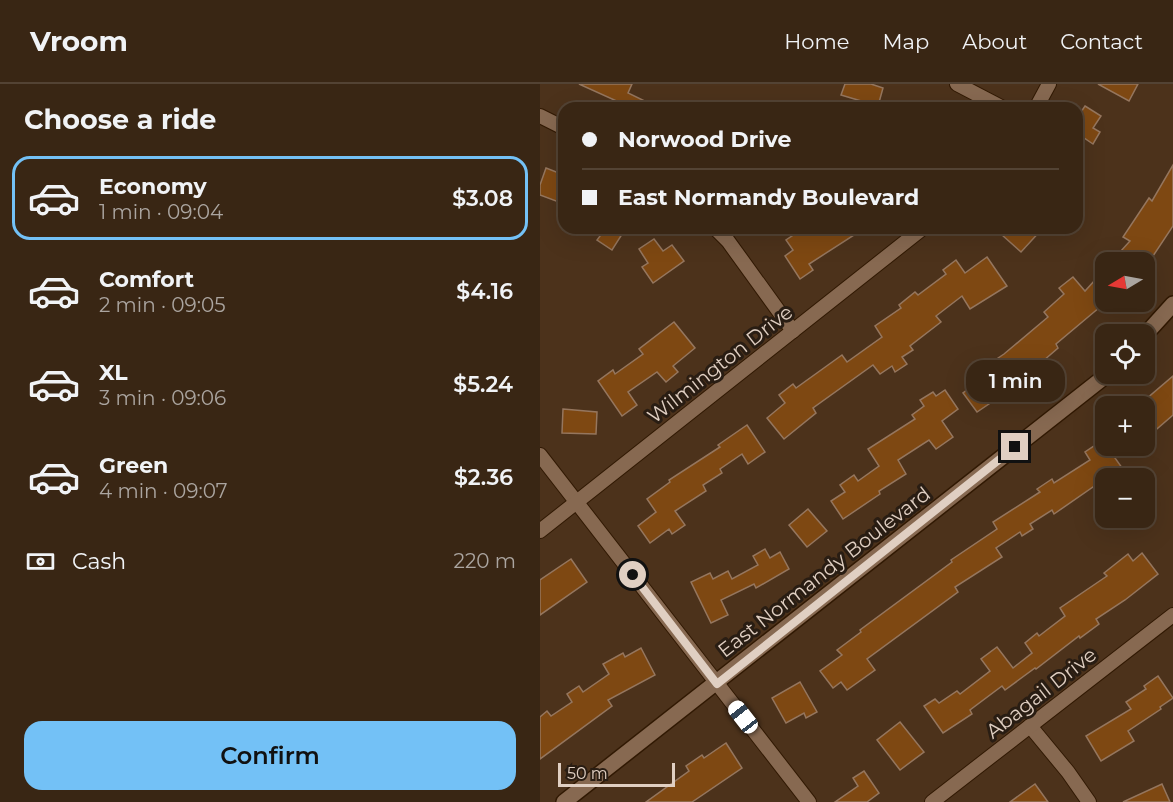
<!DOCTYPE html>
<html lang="en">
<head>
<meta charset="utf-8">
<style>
  body { margin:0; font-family:Montserrat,sans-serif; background:#402e1d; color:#f1f3f6; height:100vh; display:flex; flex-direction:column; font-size:22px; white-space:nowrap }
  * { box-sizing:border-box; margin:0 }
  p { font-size:20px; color:#aba5a0 }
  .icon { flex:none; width:33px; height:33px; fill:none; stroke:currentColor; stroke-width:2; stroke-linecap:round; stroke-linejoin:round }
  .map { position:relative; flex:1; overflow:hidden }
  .sheet { display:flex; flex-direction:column; background:#392614; width:540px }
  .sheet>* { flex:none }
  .banner { position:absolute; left:18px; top:18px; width:525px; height:132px; border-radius:18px; box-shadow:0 6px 24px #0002,0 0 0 2px #534334; display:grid; align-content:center; height:132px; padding:0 24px; background:#392614 }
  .needle { width:39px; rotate:260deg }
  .buttons { position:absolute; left:555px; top:168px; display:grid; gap:12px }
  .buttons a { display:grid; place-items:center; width:60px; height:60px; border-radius:12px; background:#392614; box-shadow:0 6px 24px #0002,0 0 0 2px #534334; font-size:30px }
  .scale { position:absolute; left:18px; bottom:15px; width:117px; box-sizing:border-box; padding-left:6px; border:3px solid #e0cfc2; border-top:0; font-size:16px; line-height:21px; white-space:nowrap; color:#e0cfc2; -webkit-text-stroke:4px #291d13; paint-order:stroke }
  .end { position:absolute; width:27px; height:27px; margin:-14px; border:8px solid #e0cfc2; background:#111; box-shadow:0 0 0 3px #111 }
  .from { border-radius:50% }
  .bubble { position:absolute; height:42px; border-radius:18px; background:#392614; box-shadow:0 6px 24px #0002,0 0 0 2px #534334; font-size:20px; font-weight:600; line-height:42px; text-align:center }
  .car { position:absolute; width:18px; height:36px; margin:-18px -9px; border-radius:8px; box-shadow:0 0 4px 2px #0007; background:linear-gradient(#fff 24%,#345 0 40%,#fff 0 76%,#345 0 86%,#fff 0) }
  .banner b { display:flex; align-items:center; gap:21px; height:57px; font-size:22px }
  .banner b+b { border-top:2px solid #534334 }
  .banner i { width:15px; height:15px; background:#f1f3f6 }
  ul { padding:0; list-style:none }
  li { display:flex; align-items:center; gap:18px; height:84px; margin:0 12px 9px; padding:0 12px; border:3px solid transparent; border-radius:18px }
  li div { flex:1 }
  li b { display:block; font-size:22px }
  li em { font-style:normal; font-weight:600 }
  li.on { border-color:#73c1f6 }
  li>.icon { width:54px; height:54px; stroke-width:1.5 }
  h2 { padding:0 24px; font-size:27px; line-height:72px }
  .pay { display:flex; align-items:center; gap:15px; height:66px; padding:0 24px; font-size:22px }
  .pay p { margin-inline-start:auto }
  .button { display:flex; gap:12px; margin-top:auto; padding:12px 24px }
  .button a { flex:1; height:69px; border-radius:18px; background:#73c1f6; color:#111; font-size:24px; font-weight:600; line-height:69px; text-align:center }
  header { display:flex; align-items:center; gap:36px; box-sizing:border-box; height:84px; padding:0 30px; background:#392614; border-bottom:2px solid #534334 }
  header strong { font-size:28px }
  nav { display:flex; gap:33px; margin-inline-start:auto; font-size:21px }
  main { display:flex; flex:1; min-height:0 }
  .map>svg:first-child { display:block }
</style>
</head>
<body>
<header>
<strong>Vroom</strong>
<nav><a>Home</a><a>Map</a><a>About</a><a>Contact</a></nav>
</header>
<main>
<section class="sheet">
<h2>Choose a ride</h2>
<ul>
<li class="on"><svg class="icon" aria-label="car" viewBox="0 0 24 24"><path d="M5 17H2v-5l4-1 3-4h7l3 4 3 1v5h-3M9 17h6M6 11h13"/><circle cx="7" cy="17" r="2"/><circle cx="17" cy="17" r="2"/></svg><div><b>Economy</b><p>1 min · 09:04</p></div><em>$3.08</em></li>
<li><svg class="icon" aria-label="car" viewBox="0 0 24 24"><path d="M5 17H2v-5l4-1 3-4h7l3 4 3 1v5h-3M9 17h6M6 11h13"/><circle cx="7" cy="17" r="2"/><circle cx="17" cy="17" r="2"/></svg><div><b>Comfort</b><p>2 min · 09:05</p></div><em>$4.16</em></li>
<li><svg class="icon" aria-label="car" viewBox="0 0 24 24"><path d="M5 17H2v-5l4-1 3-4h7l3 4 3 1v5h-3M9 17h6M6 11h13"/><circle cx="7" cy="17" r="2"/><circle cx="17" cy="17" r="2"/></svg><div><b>XL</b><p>3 min · 09:06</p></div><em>$5.24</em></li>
<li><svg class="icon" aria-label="car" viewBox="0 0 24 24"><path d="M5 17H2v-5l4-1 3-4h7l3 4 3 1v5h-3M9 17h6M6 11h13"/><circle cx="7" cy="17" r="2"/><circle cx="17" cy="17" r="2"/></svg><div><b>Green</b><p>4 min · 09:07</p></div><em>$2.36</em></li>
</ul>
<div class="pay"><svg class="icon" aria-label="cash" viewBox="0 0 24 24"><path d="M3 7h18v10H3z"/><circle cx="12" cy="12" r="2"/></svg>Cash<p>220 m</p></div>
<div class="button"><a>Confirm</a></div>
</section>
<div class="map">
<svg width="633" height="718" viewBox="0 0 633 718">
  <rect width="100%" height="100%" fill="#4c321b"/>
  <g fill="#7e4812" stroke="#95765e" stroke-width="1.5">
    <path d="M 39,0 L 92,0 L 88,9 L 119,24 L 92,24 Z"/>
    <path d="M 305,0 L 331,0 L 343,4 L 338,22 L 301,11 Z"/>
    <path d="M 558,0 L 598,0 L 589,17 Z"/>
    <path d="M 545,22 L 561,32 L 553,44 L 560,48 L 553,60 L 537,49 L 537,34 Z"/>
    <path d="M 633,81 L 633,142 L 609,178 L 571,178 L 590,157 L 583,153 L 609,114 L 612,117 Z"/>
    <path d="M 6,84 L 24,91 L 24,120 L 0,111 L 0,101 Z"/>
    <path d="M 66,144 L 86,144 L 72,166 L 57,156 Z"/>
    <path d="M 264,144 L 325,144 L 269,180 L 273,186 L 260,195 L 245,172 L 253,166 L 246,156 Z"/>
    <path d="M 468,144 L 503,144 L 481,168 L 462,151 Z"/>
    <path d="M 114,155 L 123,167 L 132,161 L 144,177 L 113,199 L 102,183 L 108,179 L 99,165 Z"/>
    <path d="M 447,173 L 467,202 L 430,225 L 422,212 L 396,232 L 401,238 L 370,262 L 373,266 L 362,273 L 367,280 L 355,288 L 352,282 L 340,290 L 333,281 L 273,324 L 276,329 L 244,355 L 227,334 L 245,319 L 239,311 L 253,300 L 256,304 L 302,271 L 307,278 L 342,253 L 335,242 L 361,224 L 359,221 L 375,208 L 378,211 L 406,190 L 403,186 L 416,176 L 425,189 Z"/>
    <path d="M 566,184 L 566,218 L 516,260 L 518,264 L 503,277 L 508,283 L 489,299 L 486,295 L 437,328 L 423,309 L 435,300 L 430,293 L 464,270 L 508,233 L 504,228 L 524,210 L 519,204 L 533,193 L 545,207 Z"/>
    <path d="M 134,238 L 155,264 L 133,282 L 138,288 L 126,298 L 117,288 L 88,308 L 97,321 L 82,332 L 58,297 L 73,286 L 75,290 L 103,270 L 99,265 Z"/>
    <path d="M 633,292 L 633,331 L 604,356 L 604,326 L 609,322 L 605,316 Z"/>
    <path d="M 405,306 L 418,325 L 402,337 L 413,353 L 396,365 L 389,356 L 358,376 L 366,390 L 339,407 L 340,410 L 303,435 L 291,417 L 305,408 L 300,401 L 314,391 L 318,397 L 339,382 L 328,365 L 375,335 L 372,331 L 384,322 L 380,316 L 393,308 L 396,312 Z"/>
    <path d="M 23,325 L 57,328 L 56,350 L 22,349 Z"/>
    <path d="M 207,341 L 225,368 L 208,380 L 202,370 L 180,385 L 182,389 L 163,401 L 166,407 L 135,427 L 145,441 L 132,450 L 129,445 L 110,459 L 98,442 L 116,428 L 107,415 L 130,398 L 129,396 L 180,363 L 178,361 Z"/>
    <path d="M 566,354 L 566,362 L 593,362 L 575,374 L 585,388 L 575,394 L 566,394 L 514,430 L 512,426 L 490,440 L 493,445 L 482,452 L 480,448 L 456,464 L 462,473 L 415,503 L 418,508 L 327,575 L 335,586 L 307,606 L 301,598 L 293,604 L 280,587 L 302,571 L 297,566 L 321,548 L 320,546 L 412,478 L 411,476 L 457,445 L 453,438 L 500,408 L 497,405 L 512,395 L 514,399 L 550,376 L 545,368 Z"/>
    <path d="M 268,425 L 287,447 L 267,463 L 249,441 Z"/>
    <path d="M 225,465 L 230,474 L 240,468 L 249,485 L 216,504 L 214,500 L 181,516 L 188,531 L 171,539 L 151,498 L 170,489 L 173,495 L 188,487 L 192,495 L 218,481 L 213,472 Z"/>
    <path d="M 602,469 L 618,490 L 585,516 L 556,535 L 559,540 L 540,554 L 539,552 L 496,585 L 495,584 L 465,606 L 462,602 L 430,626 L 432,630 L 403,649 L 384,622 L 395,615 L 399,619 L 417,607 L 420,610 L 450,587 L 441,575 L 457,563 L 473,584 L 492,569 L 485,559 L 497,549 L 499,552 L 525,532 L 520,524 L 567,492 L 564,489 L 588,470 L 593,477 Z"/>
    <path d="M 31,475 L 47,498 L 0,531 L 0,496 Z"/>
    <path d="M 101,564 L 115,591 L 68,616 L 72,622 L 0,675 L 0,633 L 7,627 L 11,632 L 32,618 L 27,610 L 39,602 L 43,608 L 69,590 L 63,580 L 83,569 L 85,573 Z"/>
    <path d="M 618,592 L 633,614 L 620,623 L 621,625 L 588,647 L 594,657 L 561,677 L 546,652 L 591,625 L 586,618 L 606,605 L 604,602 Z"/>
    <path d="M 260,598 L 277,628 L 266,634 L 264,629 L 246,639 L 232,614 Z"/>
    <path d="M 360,638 L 384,668 L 360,686 L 337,656 Z"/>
    <path d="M 186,659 L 202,684 L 152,718 L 106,718 L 149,687 L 146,682 L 162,671 L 164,674 Z"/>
    <path d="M 324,687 L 339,709 L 327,718 L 295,718 L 318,702 L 313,694 Z"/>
    <path d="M 495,700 L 508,718 L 470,718 Z"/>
    <path d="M 622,700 L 630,718 L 583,718 Z"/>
  </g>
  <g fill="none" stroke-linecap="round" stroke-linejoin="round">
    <g stroke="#311903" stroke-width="16">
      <g id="minor">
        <path d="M 417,0 L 463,24"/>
        <path d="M 496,24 L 509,0"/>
        <path d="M 0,32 L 24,44"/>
        <path d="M 175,144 L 188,157 L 253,247"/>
        <path d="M 0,371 L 269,718"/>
        <path d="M 0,447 L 383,144"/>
        <path d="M 490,642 L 528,688 L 549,718"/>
        <path d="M 392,718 L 633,531"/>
      </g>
    </g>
    <g stroke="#311903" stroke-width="18">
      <g id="tertiary">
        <path d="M 604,252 L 633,220"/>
        <path d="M 24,718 L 568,290"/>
      </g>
    </g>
    <use href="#minor" stroke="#876951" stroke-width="14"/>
    <use href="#tertiary" stroke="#876951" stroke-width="15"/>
  </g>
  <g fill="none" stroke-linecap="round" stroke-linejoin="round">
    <path stroke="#e0cfc2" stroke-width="8" d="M 93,491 L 177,600 L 475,363"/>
  </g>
  <g text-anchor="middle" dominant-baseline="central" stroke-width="6" stroke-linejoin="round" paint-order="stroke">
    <g font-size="20" fill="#e0cfc2" stroke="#291d13">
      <text transform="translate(180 280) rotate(-38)">Wilmington Drive</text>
      <text transform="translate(284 488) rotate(-38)">East Normandy Boulevard</text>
      <text transform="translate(501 609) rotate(-38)">Abagail Drive</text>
    </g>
  </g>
</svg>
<div class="buttons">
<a><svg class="needle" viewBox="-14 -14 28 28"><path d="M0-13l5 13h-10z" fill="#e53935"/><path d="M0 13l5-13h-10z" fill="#aba5a0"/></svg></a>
<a><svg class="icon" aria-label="locate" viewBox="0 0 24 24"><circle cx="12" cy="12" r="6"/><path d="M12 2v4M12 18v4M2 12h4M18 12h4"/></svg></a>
<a>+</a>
<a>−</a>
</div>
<div class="scale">50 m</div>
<i class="end from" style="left:93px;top:491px"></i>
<i class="end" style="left:475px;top:363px"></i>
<div class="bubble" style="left:426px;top:276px;width:99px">1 min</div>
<i class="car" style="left:203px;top:633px;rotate:322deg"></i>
<div class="banner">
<b><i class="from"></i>Norwood Drive</b>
<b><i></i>East Normandy Boulevard</b>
</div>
</div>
</main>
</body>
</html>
